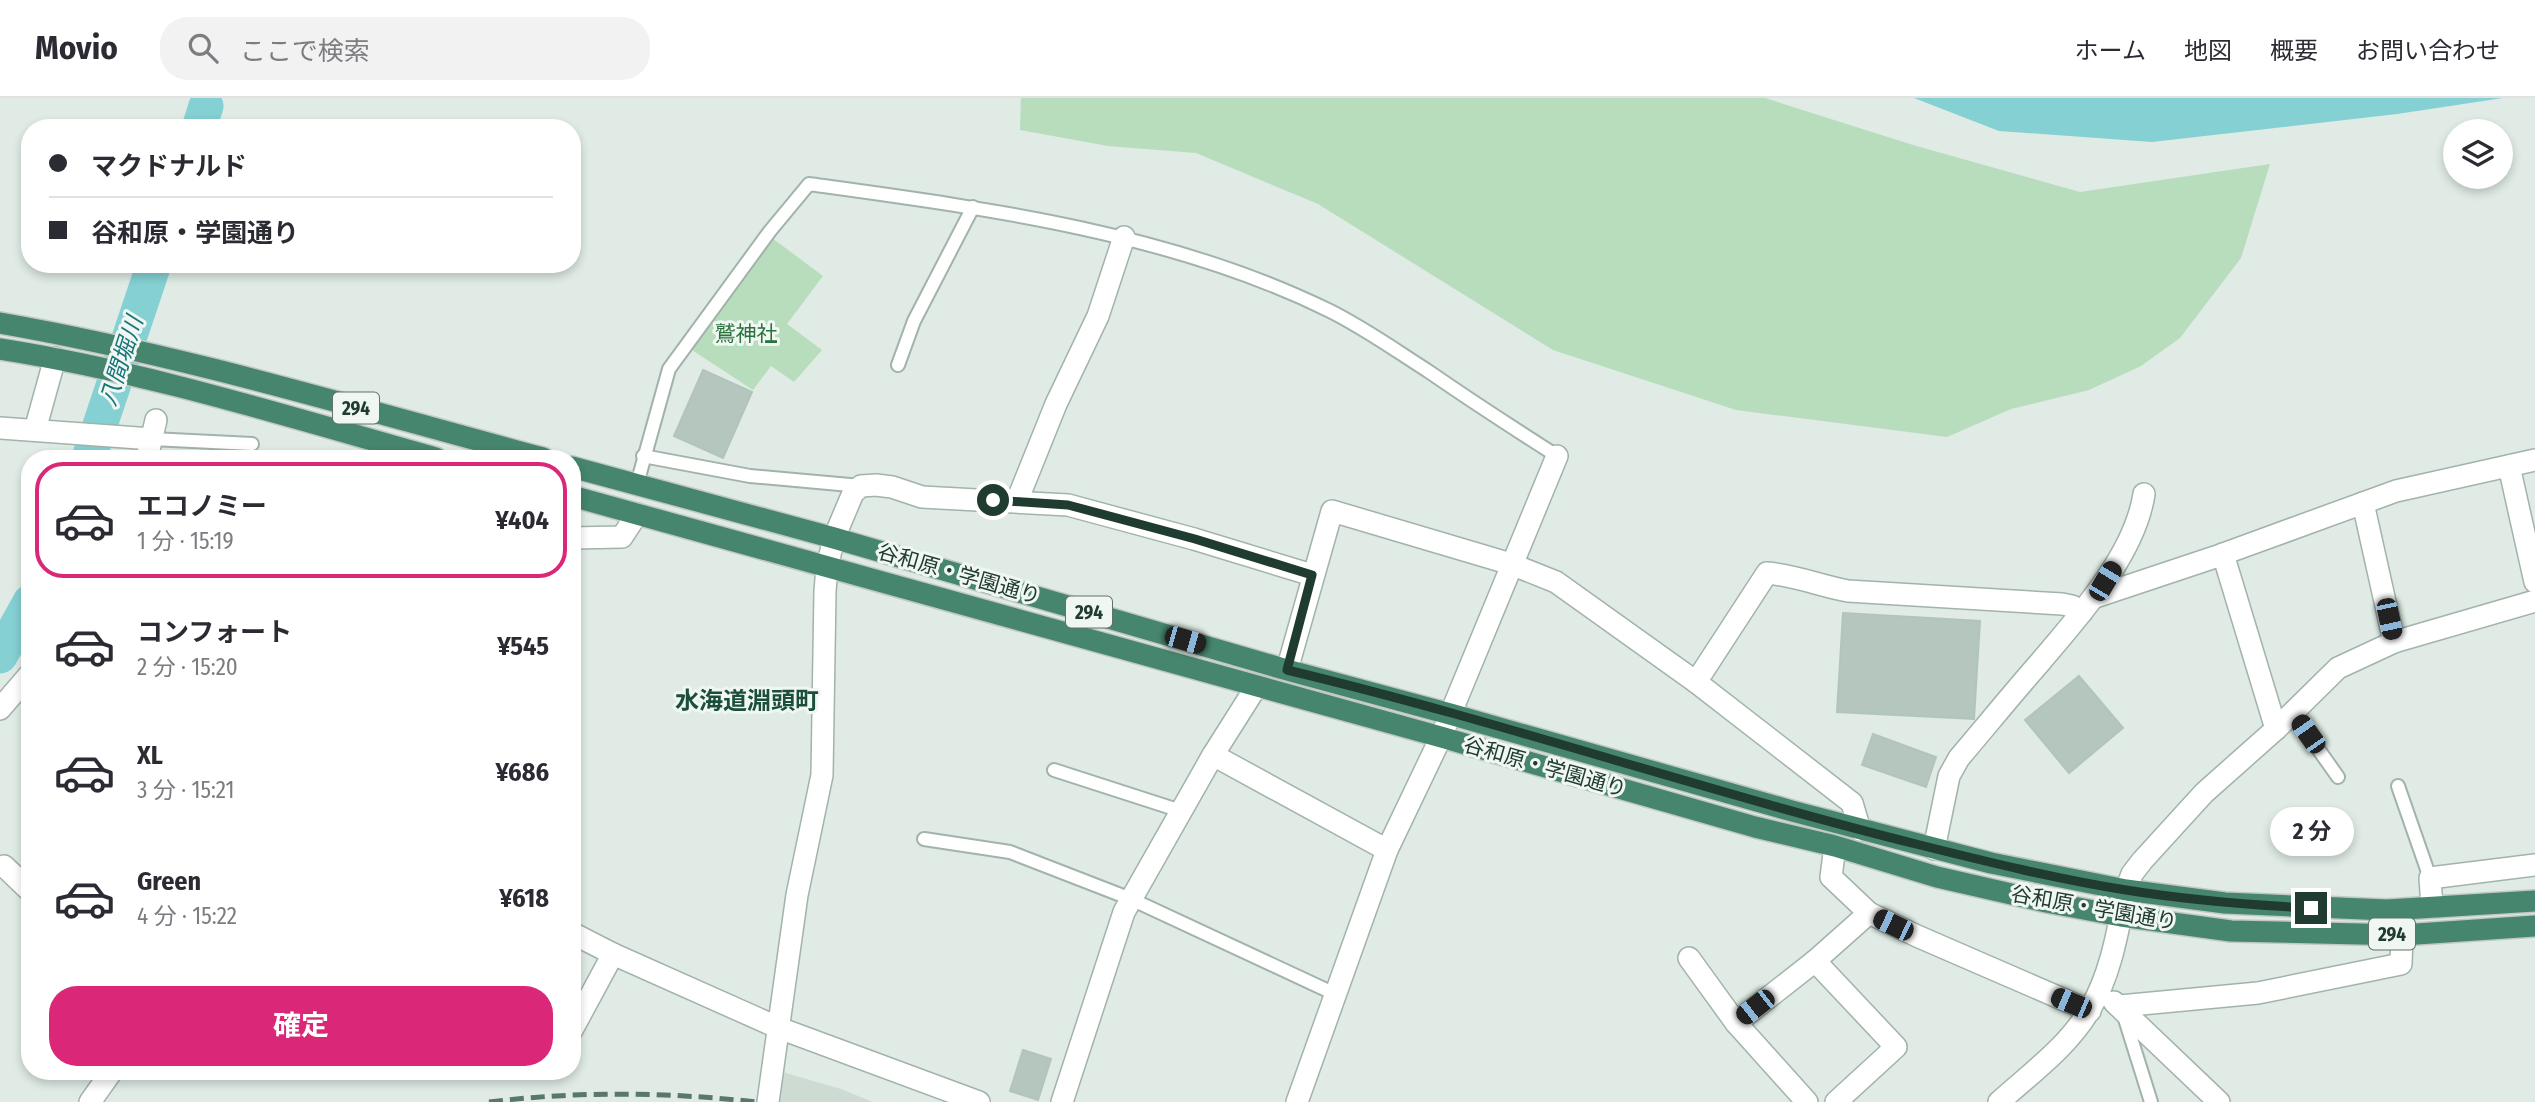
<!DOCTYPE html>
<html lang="ja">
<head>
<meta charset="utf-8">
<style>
  body { margin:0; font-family:"Fira Sans Condensed","Noto Sans JP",sans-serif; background:#f2f2f3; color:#2b2b33; height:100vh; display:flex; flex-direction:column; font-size:26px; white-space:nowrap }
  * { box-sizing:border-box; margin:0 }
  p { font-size:23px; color:#7c7c81 }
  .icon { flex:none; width:38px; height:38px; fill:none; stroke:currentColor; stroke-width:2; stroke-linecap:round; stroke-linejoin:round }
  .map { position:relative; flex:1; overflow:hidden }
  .sheet { position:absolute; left:21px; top:352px; width:560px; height:630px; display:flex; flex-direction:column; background:#fff; border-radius:28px; box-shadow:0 4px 10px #0003 }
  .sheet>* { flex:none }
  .top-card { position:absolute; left:21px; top:21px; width:560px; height:154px; border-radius:28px; box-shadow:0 4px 10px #0003; display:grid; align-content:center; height:154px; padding:0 28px; background:#fff }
  .tools { position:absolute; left:2443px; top:21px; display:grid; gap:14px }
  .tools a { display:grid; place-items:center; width:70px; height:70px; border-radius:50%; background:#fff; box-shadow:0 4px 10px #0003; font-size:35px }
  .end { position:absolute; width:32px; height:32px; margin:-16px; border:9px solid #203b30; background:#fff; box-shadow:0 0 0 4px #fff }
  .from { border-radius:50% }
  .bubble { position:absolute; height:49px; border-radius:24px; background:#fff; box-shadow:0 4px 10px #0003; font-size:23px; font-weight:700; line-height:49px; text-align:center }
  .car { position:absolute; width:21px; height:42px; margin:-21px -10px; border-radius:9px; box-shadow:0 0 5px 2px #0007; background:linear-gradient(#222 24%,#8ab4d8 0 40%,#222 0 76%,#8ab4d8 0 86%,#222 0) }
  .top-card b { display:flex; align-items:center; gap:24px; height:66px; font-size:26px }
  .top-card b+b { border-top:2px solid #e1e1e2 }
  .top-card i { width:18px; height:18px; background:#2b2b33 }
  ul { padding:12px 0 0; list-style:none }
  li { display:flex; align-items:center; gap:21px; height:116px; margin:0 14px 10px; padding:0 14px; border:4px solid transparent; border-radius:28px }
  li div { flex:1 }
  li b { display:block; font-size:26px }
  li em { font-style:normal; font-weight:700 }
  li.selected { border-color:#db2777 }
  li>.icon { width:63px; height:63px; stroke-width:1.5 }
  .cta { display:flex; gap:14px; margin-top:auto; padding:14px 28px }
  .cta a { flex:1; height:80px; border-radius:28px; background:#db2777; color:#fff; font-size:28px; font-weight:700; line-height:80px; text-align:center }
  header { display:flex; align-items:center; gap:42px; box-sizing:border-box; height:98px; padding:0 35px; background:#fff; border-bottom:2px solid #e1e1e2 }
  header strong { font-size:33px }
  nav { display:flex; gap:38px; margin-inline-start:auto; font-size:24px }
  .search { width:490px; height:63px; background:#f2f2f3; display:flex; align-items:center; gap:18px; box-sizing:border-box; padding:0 24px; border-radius:28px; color:#7c7c81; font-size:26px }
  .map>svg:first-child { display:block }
</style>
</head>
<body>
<header>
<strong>Movio</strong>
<div class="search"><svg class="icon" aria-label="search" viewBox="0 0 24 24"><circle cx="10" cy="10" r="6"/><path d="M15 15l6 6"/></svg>ここで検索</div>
<nav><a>ホーム</a><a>地図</a><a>概要</a><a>お問い合わせ</a></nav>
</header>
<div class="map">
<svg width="2535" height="1004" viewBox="0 0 2535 1004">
  <rect width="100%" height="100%" fill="#dfebe4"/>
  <path fill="#cddbd3" d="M 782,974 L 841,991 L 873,1004 L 778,1004 Z"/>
  <g fill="#b7ddbc">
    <path d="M 1021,0 L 1765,0 L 1913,47 L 2080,94 L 2270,66 L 2241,160 L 2180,240 L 2141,268 L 2089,292 L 2011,311 L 1947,339 L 1736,312 L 1553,252 L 1318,106 L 1196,55 L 1108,48 L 1020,32 Z"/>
    <path d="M 772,140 L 823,178 L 787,226 L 822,252 L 794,284 L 771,268 L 753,292 L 692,252 L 702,228 Z"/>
  </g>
  <path fill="#84d0d3" d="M 1914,0 L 2503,0 L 2397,16 L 2152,44 L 1999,33 Z"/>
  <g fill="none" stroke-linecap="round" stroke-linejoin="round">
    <g stroke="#84d0d3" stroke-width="35">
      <path d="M 199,30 L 206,8"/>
      <path d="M 89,360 L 154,166"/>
      <path d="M 0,558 L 30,504"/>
    </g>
  </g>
  <g fill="#b4c6bd" stroke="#b1c5ba" stroke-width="2">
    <path d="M 703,272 L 752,294 L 723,360 L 674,338 Z"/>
    <path d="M 1843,515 L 1980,523 L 1974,621 L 1837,614 Z"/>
    <path d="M 2079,578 L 2123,630 L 2069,675 L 2025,622 Z"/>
    <path d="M 1873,636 L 1936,659 L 1926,689 L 1862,667 Z"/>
    <path d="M 1023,952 L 1051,961 L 1038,1002 L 1010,993 Z"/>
  </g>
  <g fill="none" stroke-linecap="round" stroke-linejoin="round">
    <g stroke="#a2b3aa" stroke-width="16">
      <g id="service">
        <path d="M 898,267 L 914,223 L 973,109"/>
        <path d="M 152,341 L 252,346"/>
        <path d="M 643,358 L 750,378 L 861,388"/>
        <path d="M 637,386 L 669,271 L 770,133 L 809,86 C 983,110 1169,134 1328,212 C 1363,229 1395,252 1428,273 C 1470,302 1513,330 1557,358"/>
        <path d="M 2292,614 L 2338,679"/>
        <path d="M 1054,672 L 1181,713"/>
        <path d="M 2398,688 L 2430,780"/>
        <path d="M 924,741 L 1010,754 L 1131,801 L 1335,896"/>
        <path d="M 2125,921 L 2151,1004"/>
      </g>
    </g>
    <g stroke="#a2b3aa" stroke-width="24">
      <g id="minor">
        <path d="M 0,330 L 152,341"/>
        <path d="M 35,332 L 55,260"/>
        <path d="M 147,360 L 156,322"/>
        <path d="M 2509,368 L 2535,484"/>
        <path d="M 1017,403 L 1056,306 L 1098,218 L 1124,139"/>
        <path d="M 2363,405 L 2394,544"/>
        <path d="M 572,440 L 622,439 L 637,416"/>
        <path d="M 834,440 L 853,395 L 861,388 L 876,387 L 892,389 L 922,399 L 1068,407 L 1194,441 L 1312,477"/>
        <path d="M 2223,456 L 2276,631"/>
        <path d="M 2095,499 L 2215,459 L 2396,393 L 2535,362"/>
        <path d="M 1287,572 L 1332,413 L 1511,466 L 1556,484 L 1696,584 L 1852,705 L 1860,732"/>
        <path d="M 1696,584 L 1767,475 C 1794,477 1821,488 1848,493 L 2062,506 L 2072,508 L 2082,514"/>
        <path d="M 0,611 L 30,576"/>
        <path d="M 1213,657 L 1387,752"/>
        <path d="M 1835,748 L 1831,779 L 1869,815 L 1917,838 L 2090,913"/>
        <path d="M 1934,751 L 1949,678 L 1959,660 C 1987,627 2014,594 2042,562 C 2080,517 2135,456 2144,396"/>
        <path d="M 4,768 L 30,793"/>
        <path d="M 2126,792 L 2132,776 L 2142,763 L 2204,695 L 2276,631 L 2338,570 L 2394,544 L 2535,503"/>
        <path d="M 2432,809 L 2430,780 L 2535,767"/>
        <path d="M 572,835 L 613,856 L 779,930"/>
        <path d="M 1689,860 L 1736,925 L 1807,1004"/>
        <path d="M 1815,863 L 1896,949 L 1836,1004"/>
        <path d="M 2114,904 L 2219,1004"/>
        <path d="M 2120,908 L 2258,895 L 2401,866 L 2402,837"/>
        <path d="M 1736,925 L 1815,863 L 1869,815"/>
        <path d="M 572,932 L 613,856"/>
        <path d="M 90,1004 L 112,973"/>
        <path d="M 1062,1004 L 1124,814 L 1213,657 L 1256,589"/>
        <path d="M 1297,1004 L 1387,752 L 1441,639 L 1557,358"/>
      </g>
    </g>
    <g stroke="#a2b3aa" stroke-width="24">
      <g id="tertiary">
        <path d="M 779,930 L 979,1004"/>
        <path d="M 768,1004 L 797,797 L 822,677 L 825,493 L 827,469 L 834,440"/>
        <path d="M 1999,1004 C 2030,976 2069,948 2090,911 C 2111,876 2118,832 2126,792"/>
      </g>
    </g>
    <g stroke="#c1c8c5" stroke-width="24">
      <g id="trunk">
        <path d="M 0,225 C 184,257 363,312 543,360"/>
        <path d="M 0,251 C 148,274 292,320 436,360"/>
        <path d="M 572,369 L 834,440 L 1287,572 L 1450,616 L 1792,713 L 1991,765 L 2126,792 L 2225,805 L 2387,812 L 2535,803"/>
        <path d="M 572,398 L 1441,639 L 1755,729 L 1835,748 L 1937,779 L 2046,804 L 2121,818 L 2231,833 L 2402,837 L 2535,828"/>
      </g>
    </g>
    <use href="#service" stroke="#fff" stroke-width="12"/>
    <use href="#minor" stroke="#fff" stroke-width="21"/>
    <use href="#tertiary" stroke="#fff" stroke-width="21"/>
    <use href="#trunk" stroke="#46856e" stroke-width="21"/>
    <path stroke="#5a776c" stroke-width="5" stroke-dasharray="14 7" stroke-linecap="butt" d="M 489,1004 C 577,993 667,994 756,1004"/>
  </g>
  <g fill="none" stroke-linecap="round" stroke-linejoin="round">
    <path stroke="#203b30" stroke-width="9" d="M 993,402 L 1068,407 L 1195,441 L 1312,477 L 1287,572 C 1500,623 1707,694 1920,747 C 1988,764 2057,781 2126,792 C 2188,802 2249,807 2311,810"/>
  </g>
  <g text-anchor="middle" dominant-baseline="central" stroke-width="6" stroke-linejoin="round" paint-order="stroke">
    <g fill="#f0f7f2" stroke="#5e736a" stroke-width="2">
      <rect x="333" y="294.5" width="46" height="31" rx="5"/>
      <rect x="1066" y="498.5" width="46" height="31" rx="5"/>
      <rect x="2369" y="820.5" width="46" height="31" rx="5"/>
    </g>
    <g font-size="19" font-weight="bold" fill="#203b30">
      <text x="356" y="310">294</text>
      <text x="1089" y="514">294</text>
      <text x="2392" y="836">294</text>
    </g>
    <g font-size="21" fill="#29733c" stroke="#f0f7f2">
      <text x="746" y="236">鷲神社</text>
    </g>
    <g font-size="21" fill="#203b30" stroke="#f0f7f2">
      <text transform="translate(959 476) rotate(16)">谷和原・学園通り</text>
      <text transform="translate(1545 669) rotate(16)">谷和原・学園通り</text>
      <text transform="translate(2094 810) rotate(10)">谷和原・学園通り</text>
    </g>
    <g font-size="23" font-style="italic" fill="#187579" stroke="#f0f7f2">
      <text transform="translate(121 263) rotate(-72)">八間堀川</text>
    </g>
    <g font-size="24" font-weight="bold" fill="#1b4e3b" stroke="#f0f7f2">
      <text x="747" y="603">水海道淵頭町</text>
    </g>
  </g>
</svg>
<div class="tools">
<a><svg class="icon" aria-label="layers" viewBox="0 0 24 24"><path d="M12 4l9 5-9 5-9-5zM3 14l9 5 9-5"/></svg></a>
</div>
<i class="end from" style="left:993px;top:402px"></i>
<i class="end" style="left:2311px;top:810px"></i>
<div class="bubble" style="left:2270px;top:709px;width:84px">2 分</div>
<i class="car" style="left:2105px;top:483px;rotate:31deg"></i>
<i class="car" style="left:2389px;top:521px;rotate:168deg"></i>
<i class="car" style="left:1185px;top:542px;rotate:106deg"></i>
<i class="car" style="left:2308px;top:636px;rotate:325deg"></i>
<i class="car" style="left:1893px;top:827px;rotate:296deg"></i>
<i class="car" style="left:2071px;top:905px;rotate:293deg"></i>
<i class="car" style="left:1755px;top:909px;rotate:232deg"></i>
<div class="top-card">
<b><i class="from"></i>マクドナルド</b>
<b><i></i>谷和原・学園通り</b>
</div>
<section class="sheet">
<ul>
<li class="selected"><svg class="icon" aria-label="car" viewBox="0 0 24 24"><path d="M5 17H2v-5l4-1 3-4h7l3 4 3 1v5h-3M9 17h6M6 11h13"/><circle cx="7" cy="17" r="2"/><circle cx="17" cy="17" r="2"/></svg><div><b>エコノミー</b><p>1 分 · 15:19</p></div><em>¥404</em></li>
<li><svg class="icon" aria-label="car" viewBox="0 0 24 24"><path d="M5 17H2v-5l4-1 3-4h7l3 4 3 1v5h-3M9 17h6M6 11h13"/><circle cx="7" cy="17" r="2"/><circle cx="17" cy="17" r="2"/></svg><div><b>コンフォート</b><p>2 分 · 15:20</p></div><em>¥545</em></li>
<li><svg class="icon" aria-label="car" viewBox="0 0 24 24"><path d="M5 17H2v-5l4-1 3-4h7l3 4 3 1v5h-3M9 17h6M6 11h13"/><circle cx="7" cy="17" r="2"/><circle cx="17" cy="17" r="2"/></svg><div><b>XL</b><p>3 分 · 15:21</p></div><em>¥686</em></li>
<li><svg class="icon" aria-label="car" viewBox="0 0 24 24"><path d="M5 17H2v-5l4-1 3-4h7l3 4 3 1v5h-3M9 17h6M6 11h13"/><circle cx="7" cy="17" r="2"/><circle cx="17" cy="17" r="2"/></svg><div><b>Green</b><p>4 分 · 15:22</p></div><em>¥618</em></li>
</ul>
<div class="cta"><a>確定</a></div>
</section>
</div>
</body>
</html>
